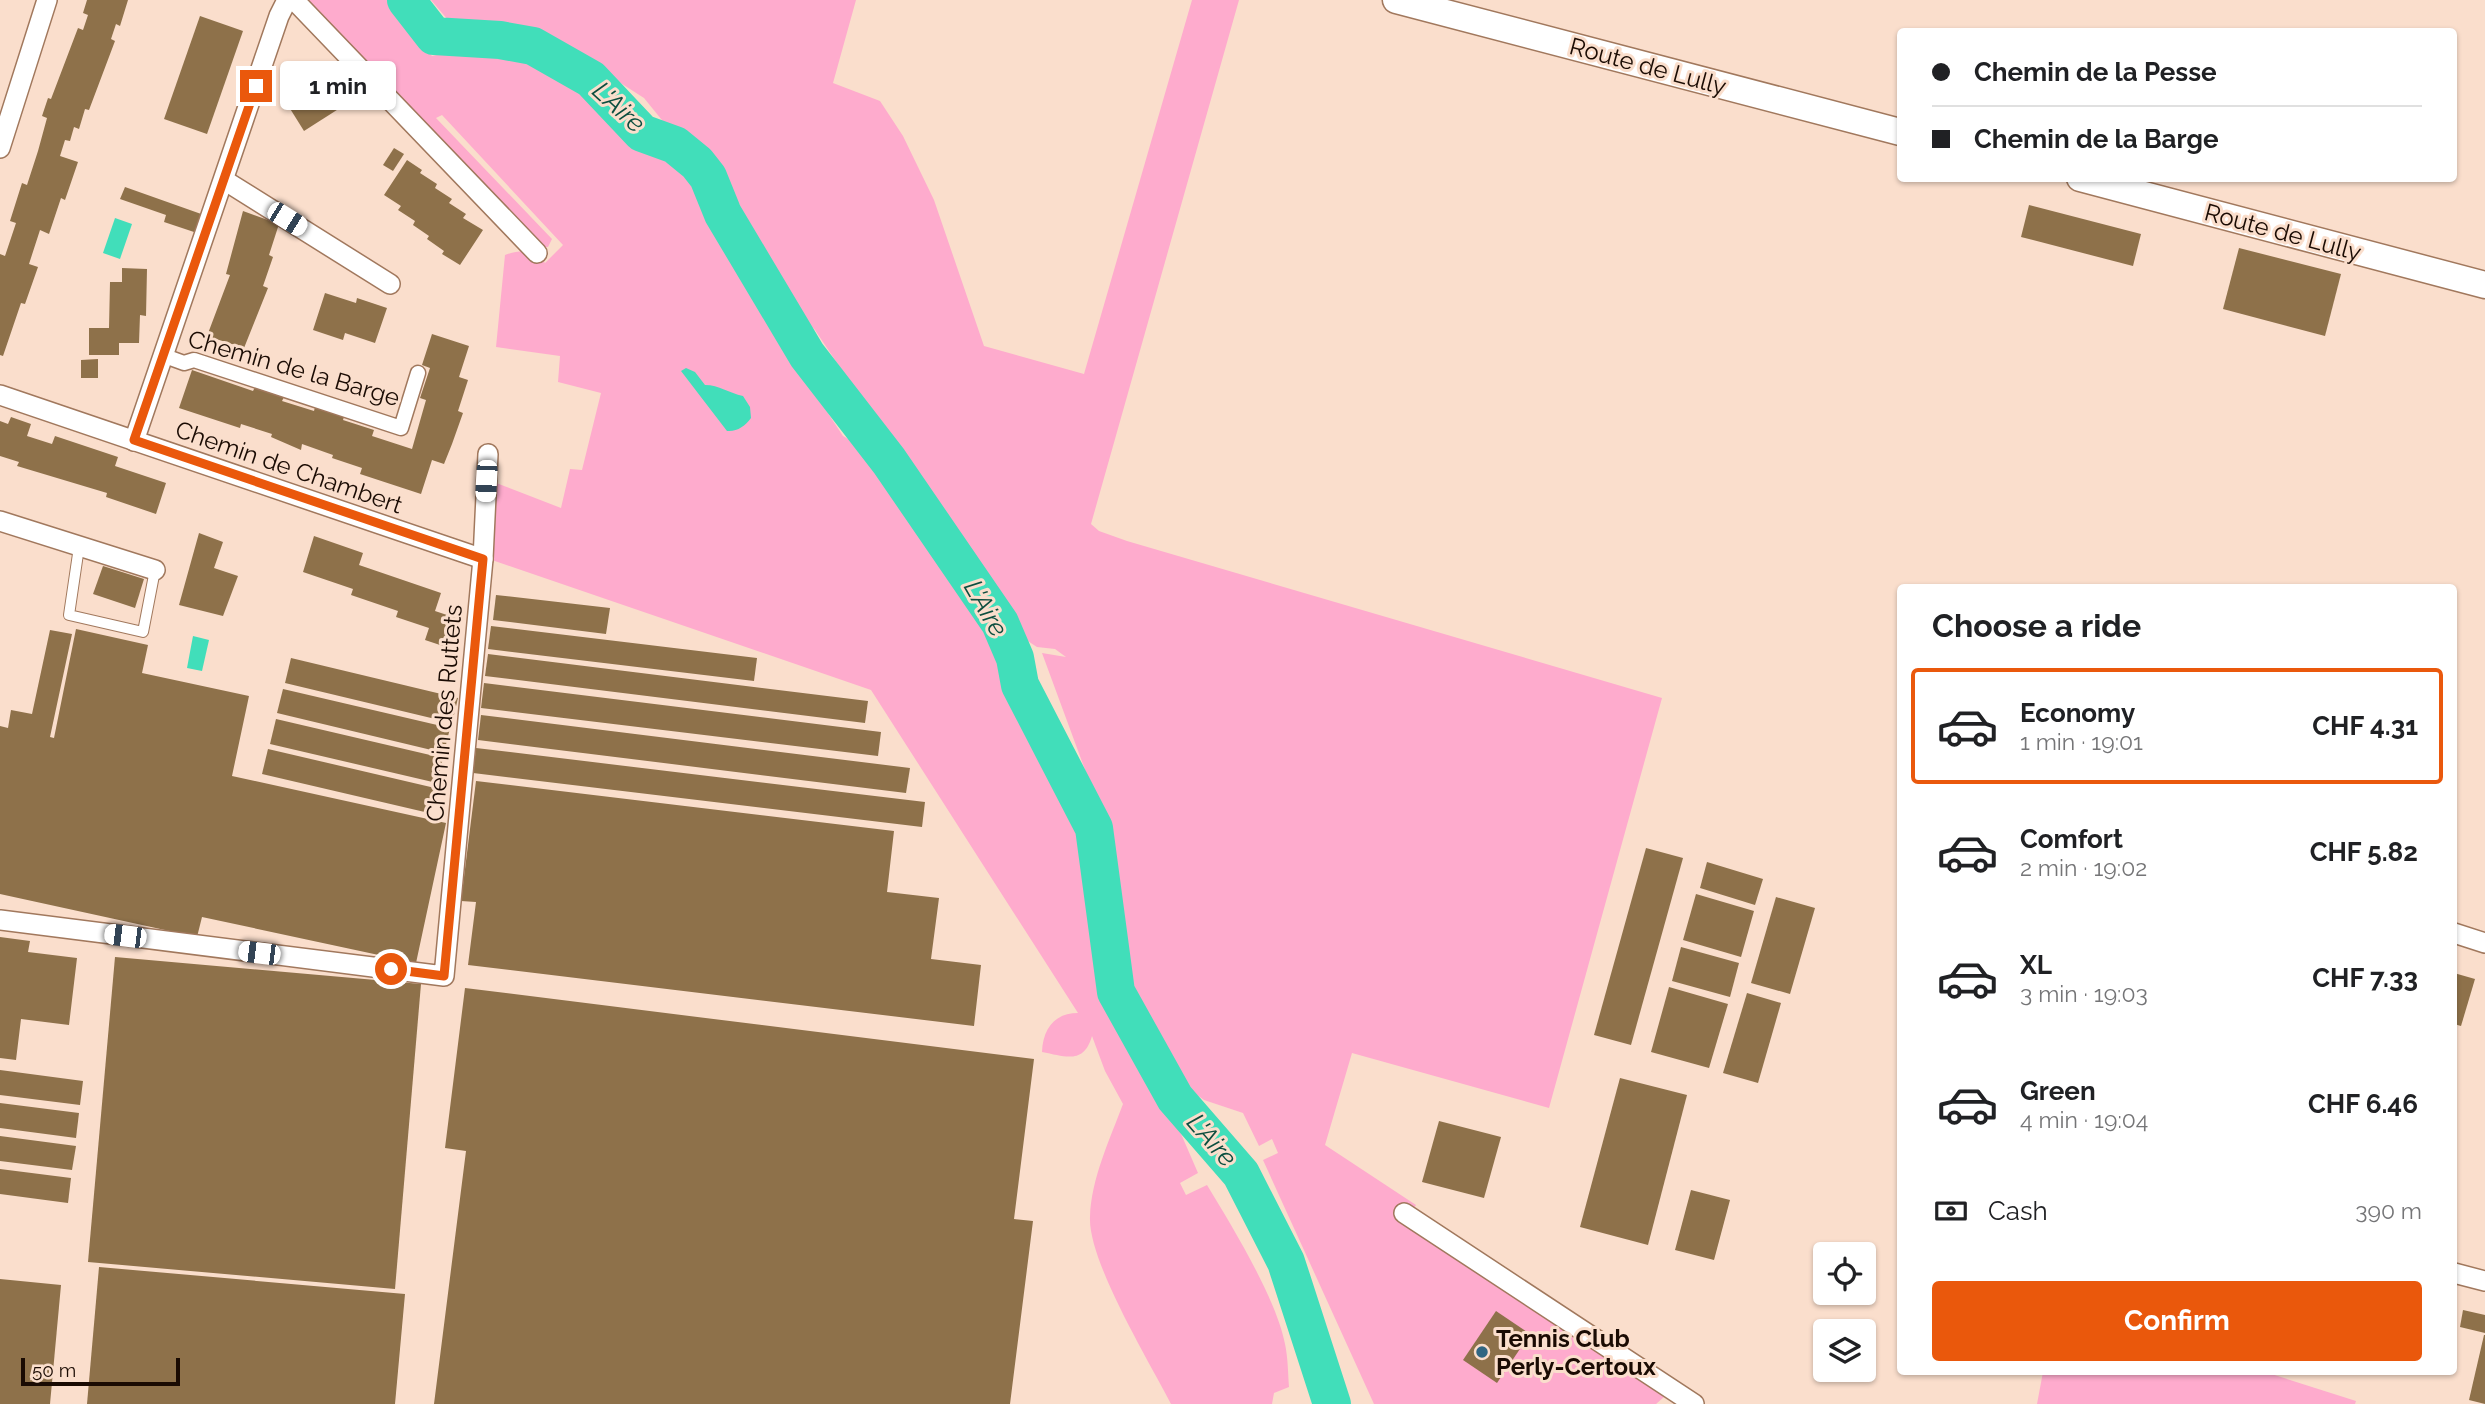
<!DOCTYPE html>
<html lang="en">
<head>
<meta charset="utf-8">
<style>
  body { margin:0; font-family:Raleway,sans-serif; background:#f6f6f6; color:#202124; height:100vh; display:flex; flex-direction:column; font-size:26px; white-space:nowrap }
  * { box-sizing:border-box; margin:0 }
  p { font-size:23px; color:#757577 }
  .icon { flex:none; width:38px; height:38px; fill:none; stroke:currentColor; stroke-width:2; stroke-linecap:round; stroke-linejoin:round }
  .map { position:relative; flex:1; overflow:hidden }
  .details { position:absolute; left:1897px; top:584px; width:560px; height:791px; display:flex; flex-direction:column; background:#fff; border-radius:7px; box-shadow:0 2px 5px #0004 }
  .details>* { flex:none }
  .hud { position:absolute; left:1897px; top:28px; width:560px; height:154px; border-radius:7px; box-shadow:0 2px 5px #0004; display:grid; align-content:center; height:154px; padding:0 35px; background:#fff }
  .tools { position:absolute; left:1813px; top:1242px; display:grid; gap:14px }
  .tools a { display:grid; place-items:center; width:63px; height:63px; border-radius:7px; background:#fff; box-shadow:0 2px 5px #0004; font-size:35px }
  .scale { position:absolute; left:21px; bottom:18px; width:159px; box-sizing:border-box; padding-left:7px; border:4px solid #1a0b03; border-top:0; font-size:19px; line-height:24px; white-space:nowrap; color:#1a0b03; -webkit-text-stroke:5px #fadecc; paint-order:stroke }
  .end { position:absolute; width:32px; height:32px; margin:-16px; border:9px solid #ea580c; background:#fff; box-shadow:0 0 0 4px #fff }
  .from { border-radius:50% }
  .bubble { position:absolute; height:49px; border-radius:7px; background:#fff; box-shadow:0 2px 5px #0004; font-size:23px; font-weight:700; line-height:49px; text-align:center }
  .car { position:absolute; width:21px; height:42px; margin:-21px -10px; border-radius:9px; box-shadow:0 0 5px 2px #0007; background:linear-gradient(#fff 24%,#345 0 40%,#fff 0 76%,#345 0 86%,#fff 0) }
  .hud b { display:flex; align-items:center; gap:24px; height:66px; font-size:26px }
  .hud b+b { border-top:2px solid #e0e0e0 }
  .hud i { width:18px; height:18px; background:#202124 }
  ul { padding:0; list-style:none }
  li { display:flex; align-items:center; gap:21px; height:116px; margin:0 14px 10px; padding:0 21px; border:4px solid transparent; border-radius:7px }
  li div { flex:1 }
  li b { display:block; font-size:26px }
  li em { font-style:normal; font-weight:700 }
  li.active { border-color:#ea580c }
  li>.icon { width:63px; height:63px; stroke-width:1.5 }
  h2 { padding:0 35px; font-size:32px; line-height:84px }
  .pay { display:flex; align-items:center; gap:18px; height:77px; padding:0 35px; font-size:26px }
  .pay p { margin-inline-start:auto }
  .cta { display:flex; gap:14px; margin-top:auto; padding:14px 35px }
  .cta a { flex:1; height:80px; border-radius:7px; background:#ea580c; color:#fff; font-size:28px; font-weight:700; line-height:80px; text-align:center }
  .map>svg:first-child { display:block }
</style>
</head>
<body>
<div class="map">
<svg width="2485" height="1404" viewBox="0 0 2485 1404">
  <rect width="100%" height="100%" fill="#fadecc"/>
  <g fill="#feabcd">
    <path d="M 304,0 L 387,0 L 432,56 L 467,48 L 510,51 L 541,61 L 569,75 L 593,92 L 638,139 L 697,181 L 791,357 L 843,436 L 850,440 L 879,474 L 957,584 L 995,647 L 1008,691 L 1029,721 L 1086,831 L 1099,961 L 1117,1018 L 1172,1113 L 1198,1173 L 1180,1183 L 1186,1195 L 1207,1185 C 1232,1226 1276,1298 1285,1344 C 1288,1358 1288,1373 1289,1387 L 1274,1393 L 1272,1404 L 1171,1404 C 1149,1361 1088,1261 1090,1217 C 1091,1179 1110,1139 1123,1104 L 1105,1071 L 1092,1036 C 1084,1064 1067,1057 1042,1052 C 1043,1028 1055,1013 1078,1013 L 871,690 L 489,559 L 491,481 L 561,508 L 570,469 L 582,470 L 601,393 L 558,382 L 560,356 L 496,347 L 505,255 C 522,249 533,249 545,263 L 563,245 L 442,115 L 436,118 L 552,239 L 548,247 L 539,247 Z"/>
    <path d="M 431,0 L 856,0 L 833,83 L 880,101 L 903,136 L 934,200 L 984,346 L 1084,374 L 1192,0 L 1239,0 L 1091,524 L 1099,531 L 1127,541 L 1662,698 L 1549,1108 L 1352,1053 L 1325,1145 L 1416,1205 L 1404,1223 L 1664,1397 L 1656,1404 L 1374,1404 L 1263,1160 L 1278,1153 L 1272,1139 L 1259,1146 L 1243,1113 L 1204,1100 L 1182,1084 L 1128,985 L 1111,888 L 1112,843 L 1042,653 L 1066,657 L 1055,649 L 1037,647 L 1017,634 L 1015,620 L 975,570 L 815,330 L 778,290 L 740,221 L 740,205 L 710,156 L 683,134 L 670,130 L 644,98 L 569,50 L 514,31 L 503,35 L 448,20 Z"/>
    <path d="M 2043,1372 L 2265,1372 L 2356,1401 L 2355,1404 L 2037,1404 Z"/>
  </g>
  <g fill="#41deba">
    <path d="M 115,218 L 132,224 L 120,259 L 103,253 Z"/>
    <path d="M 686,368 L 695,372 L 705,385 C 719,385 729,393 743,396 L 750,407 L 751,418 C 745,426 737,432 727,431 L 681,371 Z"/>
    <path d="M 193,636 L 209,640 L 202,671 L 187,668 Z"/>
  </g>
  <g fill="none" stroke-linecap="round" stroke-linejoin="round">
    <path stroke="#41deba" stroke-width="38" d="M 406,0 L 434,36 L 500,40 L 533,46 L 591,79 L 642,133 L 675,145 L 697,163 L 708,177 L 723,214 L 807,355 L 889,461 L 1000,623 L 1015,658 L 1020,685 L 1094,828 L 1116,992 L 1175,1098 L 1241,1174 L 1286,1262 L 1332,1404"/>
  </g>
  <g fill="#8e714a">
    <path d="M 87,0 L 128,0 L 120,26 L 116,24 L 111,39 L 115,41 L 89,110 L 85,109 L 79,129 L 74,127 L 70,141 L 65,140 L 60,156 L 78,162 L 65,200 L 61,198 L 49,234 L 40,230 L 29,264 L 38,267 L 25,304 L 21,303 L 3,356 L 0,355 L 0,254 L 5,256 L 16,223 L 10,221 L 22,183 L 27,185 L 38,151 L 47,118 L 42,116 L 48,98 L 51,99 L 78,28 L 83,30 L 88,15 L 83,13 Z"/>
    <path d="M 200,16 L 243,31 L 207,134 L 164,119 Z"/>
    <path d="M 325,84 L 340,108 L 304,131 L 289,107 Z"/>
    <path d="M 394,148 L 404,154 L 393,171 L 383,165 Z"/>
    <path d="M 407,160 L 422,170 L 420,173 L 437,184 L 435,188 L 452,199 L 449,203 L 466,214 L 463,218 L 483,230 L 460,265 L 442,254 L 444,251 L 427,239 L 429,236 L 413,225 L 415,221 L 398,210 L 401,206 L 384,195 Z"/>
    <path d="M 125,187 L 204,215 L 197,233 L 164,222 L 166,215 L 120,199 Z"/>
    <path d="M 2029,205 L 2141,234 L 2133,266 L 2021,237 Z"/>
    <path d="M 243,211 L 279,224 L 269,255 L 273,257 L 263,286 L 268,288 L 244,348 L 207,336 L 230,275 L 226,274 Z"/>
    <path d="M 2239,248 L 2341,274 L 2325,336 L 2223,309 Z"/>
    <path d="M 122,268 L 147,269 L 146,316 L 140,315 L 139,343 L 119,343 L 119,355 L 89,355 L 89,328 L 109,328 L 110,282 L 122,282 Z"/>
    <path d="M 325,293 L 356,303 L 357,298 L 387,308 L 375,343 L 345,333 L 343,340 L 313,330 Z"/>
    <path d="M 432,334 L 469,346 L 459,377 L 468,380 L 458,411 L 463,413 L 452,444 L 444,464 L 432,460 L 421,494 L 360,474 L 362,468 L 332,458 L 333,455 L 302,444 L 301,450 L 271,437 L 272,434 L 241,424 L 240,428 L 179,408 L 192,370 L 253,391 L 255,387 L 284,397 L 282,401 L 314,411 L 315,407 L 344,417 L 343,420 L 374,430 L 372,436 L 412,449 L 426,400 L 420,398 L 430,368 L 422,365 Z"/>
    <path d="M 98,359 L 98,378 L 81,378 L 81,360 Z"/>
    <path d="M 11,417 L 31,424 L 27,436 L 52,444 L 55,436 L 118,457 L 115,466 L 166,483 L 156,514 L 106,497 L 107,493 L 17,466 L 19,462 L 0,456 L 0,421 L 8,424 Z"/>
    <path d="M 199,533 L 223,542 L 214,568 L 238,576 L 223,616 L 179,605 Z"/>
    <path d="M 314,536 L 363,553 L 359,565 L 441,593 L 435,611 L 459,619 L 449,648 L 425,640 L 429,628 L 396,617 L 398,611 L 351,595 L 353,589 L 303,572 Z"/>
    <path d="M 103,566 L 144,579 L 135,608 L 93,594 Z"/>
    <path d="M 496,595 L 610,608 L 606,634 L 493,620 Z"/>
    <path d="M 491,626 L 757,658 L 754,681 L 488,649 Z"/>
    <path d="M 76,629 L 148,645 L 142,673 L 249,696 L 232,776 L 446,823 L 416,963 L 202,917 L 197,937 L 0,894 L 0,726 L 8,728 L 11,710 L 32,714 L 50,630 L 72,634 L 50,737 L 54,738 Z"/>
    <path d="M 488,654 L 868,701 L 865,723 L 485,676 Z"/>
    <path d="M 291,658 L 458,698 L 452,723 L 285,683 Z"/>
    <path d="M 484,683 L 881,732 L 878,756 L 481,708 Z"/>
    <path d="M 283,689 L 450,728 L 444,753 L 277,713 Z"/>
    <path d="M 481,715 L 910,768 L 906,793 L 478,740 Z"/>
    <path d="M 276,719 L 443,758 L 437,783 L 270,744 Z"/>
    <path d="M 476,748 L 925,802 L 922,827 L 473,773 Z"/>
    <path d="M 268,749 L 435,788 L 429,813 L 262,774 Z"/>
    <path d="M 476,781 L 894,831 L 887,892 L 939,898 L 931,959 L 981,965 L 974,1026 L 468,965 L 476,902 L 461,901 Z"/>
    <path d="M 1646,848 L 1683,858 L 1631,1045 L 1594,1035 Z"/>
    <path d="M 1707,862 L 1763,879 L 1755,905 L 1700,888 Z"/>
    <path d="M 1696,894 L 1754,911 L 1741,957 L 1683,940 Z"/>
    <path d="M 1776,897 L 1815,908 L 1790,994 L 1751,983 Z"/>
    <path d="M 0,937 L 30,941 L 28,952 L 77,958 L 69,1025 L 21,1019 L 16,1060 L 0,1058 Z"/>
    <path d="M 1681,947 L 1739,963 L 1730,997 L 1672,981 Z"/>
    <path d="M 115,957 L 421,984 L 395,1289 L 88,1262 Z"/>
    <path d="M 2454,973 L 2475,979 L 2461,1026 L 2454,1024 Z"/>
    <path d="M 1669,987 L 1728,1004 L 1709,1068 L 1651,1052 Z"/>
    <path d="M 465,988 L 1034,1059 L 1014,1219 L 1033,1221 L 1010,1404 L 434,1404 L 466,1151 L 445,1148 Z"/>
    <path d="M 1747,993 L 1781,1003 L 1758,1083 L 1723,1073 Z"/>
    <path d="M 0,1070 L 83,1081 L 80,1105 L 0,1095 Z"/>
    <path d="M 1620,1078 L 1687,1095 L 1648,1245 L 1580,1227 Z"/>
    <path d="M 0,1103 L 79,1113 L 76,1138 L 0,1128 Z"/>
    <path d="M 1439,1121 L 1501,1137 L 1484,1198 L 1422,1182 Z"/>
    <path d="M 0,1136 L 76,1146 L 72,1170 L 0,1161 Z"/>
    <path d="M 0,1169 L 71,1178 L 68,1203 L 0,1194 Z"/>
    <path d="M 1691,1190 L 1730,1200 L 1714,1260 L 1675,1250 Z"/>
    <path d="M 99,1267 L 405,1294 L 395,1404 L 87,1404 Z"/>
    <path d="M 0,1279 L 61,1285 L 50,1404 L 0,1404 Z"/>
    <path d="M 2463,1310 L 2485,1315 L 2485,1333 L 2460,1327 Z"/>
    <path d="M 1496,1311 L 1530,1334 L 1497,1383 L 1463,1360 Z"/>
    <path d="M 2484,1335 L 2485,1335 L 2485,1404 L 2469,1400 Z"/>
  </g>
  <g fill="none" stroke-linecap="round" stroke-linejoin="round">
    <g stroke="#a1785d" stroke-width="12">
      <path id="service" d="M 79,547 L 69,615 L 143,632 L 155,570"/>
    </g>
    <g stroke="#a1785d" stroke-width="17">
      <path id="pedestrian" d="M 162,355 L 184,363 L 194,360 L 401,428 L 418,373"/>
    </g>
    <g stroke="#a1785d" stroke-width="22">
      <g id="minor">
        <path d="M 294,0 L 537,253"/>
        <path d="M 0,148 L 47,0"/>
        <path d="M 224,180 L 390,284"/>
        <path d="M 0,395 L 483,559"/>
        <path d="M 134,441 L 279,16 L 287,0"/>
        <path d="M 0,521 L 155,570"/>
        <path d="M 0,920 L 444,976 L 483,559 L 488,454"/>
        <path d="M 2454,933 L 2485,943"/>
        <path d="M 1404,1213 L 1694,1404"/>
        <path d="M 2454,1273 L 2485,1281"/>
      </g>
    </g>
    <g stroke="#a1785d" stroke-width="29">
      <g id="secondary">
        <path d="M 1396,0 L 1900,132"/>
        <path d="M 2080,178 L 2485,285"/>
      </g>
    </g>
    <use href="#service" stroke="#fff" stroke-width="10"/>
    <use href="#pedestrian" stroke="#fff" stroke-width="14"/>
    <use href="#minor" stroke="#fff" stroke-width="19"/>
    <use href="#secondary" stroke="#fff" stroke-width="26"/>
  </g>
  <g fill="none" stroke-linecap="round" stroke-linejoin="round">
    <path stroke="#ea580c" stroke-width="9" d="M 256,86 L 134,440 L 483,559 L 444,976 L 391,969"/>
  </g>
  <circle fill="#316682" stroke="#fadecc" stroke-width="2.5" cx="1482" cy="1352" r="7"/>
  <g text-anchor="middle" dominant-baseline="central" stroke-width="6" stroke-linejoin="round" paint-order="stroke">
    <g font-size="24" fill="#1a0b03" stroke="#fadecc">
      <text transform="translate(1648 66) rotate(15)">Route de Lully</text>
      <text transform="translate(2283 232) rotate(15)">Route de Lully</text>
      <text transform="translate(294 368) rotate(16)">Chemin de la Barge</text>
      <text transform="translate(289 467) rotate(19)">Chemin de Chambert</text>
      <text transform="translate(444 713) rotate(-85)">Chemin des Ruttets</text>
    </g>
    <g font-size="24" font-weight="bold" fill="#1a0b03" stroke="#fadecc" text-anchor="start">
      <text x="1496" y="1338">Tennis Club<tspan x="1496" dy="28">Perly-Certoux</tspan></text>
    </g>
    <g font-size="26" font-style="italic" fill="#0c4e3f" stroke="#fadecc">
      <text transform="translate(619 107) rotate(43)">L'Aire</text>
      <text transform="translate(986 608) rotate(60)">L'Aire</text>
      <text transform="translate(1212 1140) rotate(49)">L'Aire</text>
    </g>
  </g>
</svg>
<div class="tools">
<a><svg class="icon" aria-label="locate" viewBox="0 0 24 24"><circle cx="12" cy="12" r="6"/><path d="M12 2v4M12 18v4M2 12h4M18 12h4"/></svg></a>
<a><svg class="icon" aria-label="layers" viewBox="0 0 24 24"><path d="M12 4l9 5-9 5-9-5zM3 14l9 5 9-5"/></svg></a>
</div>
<div class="scale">50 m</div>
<i class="end from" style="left:391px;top:969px"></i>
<i class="end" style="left:256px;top:86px"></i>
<div class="bubble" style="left:280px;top:61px;width:116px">1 min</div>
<i class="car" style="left:287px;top:219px;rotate:122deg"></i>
<i class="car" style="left:486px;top:481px;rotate:183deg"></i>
<i class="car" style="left:125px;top:936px;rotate:277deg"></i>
<i class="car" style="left:259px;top:953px;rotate:277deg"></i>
<div class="hud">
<b><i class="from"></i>Chemin de la Pesse</b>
<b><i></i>Chemin de la Barge</b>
</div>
<section class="details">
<h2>Choose a ride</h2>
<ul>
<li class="active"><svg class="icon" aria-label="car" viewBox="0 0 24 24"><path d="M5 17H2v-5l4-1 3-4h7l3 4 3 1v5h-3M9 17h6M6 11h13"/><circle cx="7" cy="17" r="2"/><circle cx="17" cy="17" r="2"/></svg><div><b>Economy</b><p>1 min · 19:01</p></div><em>CHF 4.31</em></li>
<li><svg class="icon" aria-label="car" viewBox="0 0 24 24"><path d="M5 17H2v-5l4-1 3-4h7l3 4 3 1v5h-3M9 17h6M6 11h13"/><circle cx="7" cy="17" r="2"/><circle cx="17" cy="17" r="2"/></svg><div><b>Comfort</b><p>2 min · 19:02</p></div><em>CHF 5.82</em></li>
<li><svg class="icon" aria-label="car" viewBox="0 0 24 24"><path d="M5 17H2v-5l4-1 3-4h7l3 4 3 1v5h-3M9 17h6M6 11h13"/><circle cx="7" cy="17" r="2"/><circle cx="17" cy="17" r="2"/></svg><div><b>XL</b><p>3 min · 19:03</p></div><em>CHF 7.33</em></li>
<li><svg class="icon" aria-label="car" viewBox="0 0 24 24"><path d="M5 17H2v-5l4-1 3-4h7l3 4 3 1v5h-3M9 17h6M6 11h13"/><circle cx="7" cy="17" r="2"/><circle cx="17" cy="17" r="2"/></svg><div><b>Green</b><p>4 min · 19:04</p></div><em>CHF 6.46</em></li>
</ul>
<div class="pay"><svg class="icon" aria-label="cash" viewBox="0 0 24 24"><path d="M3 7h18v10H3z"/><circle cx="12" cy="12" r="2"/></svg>Cash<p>390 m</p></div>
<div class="cta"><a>Confirm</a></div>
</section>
</div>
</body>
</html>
